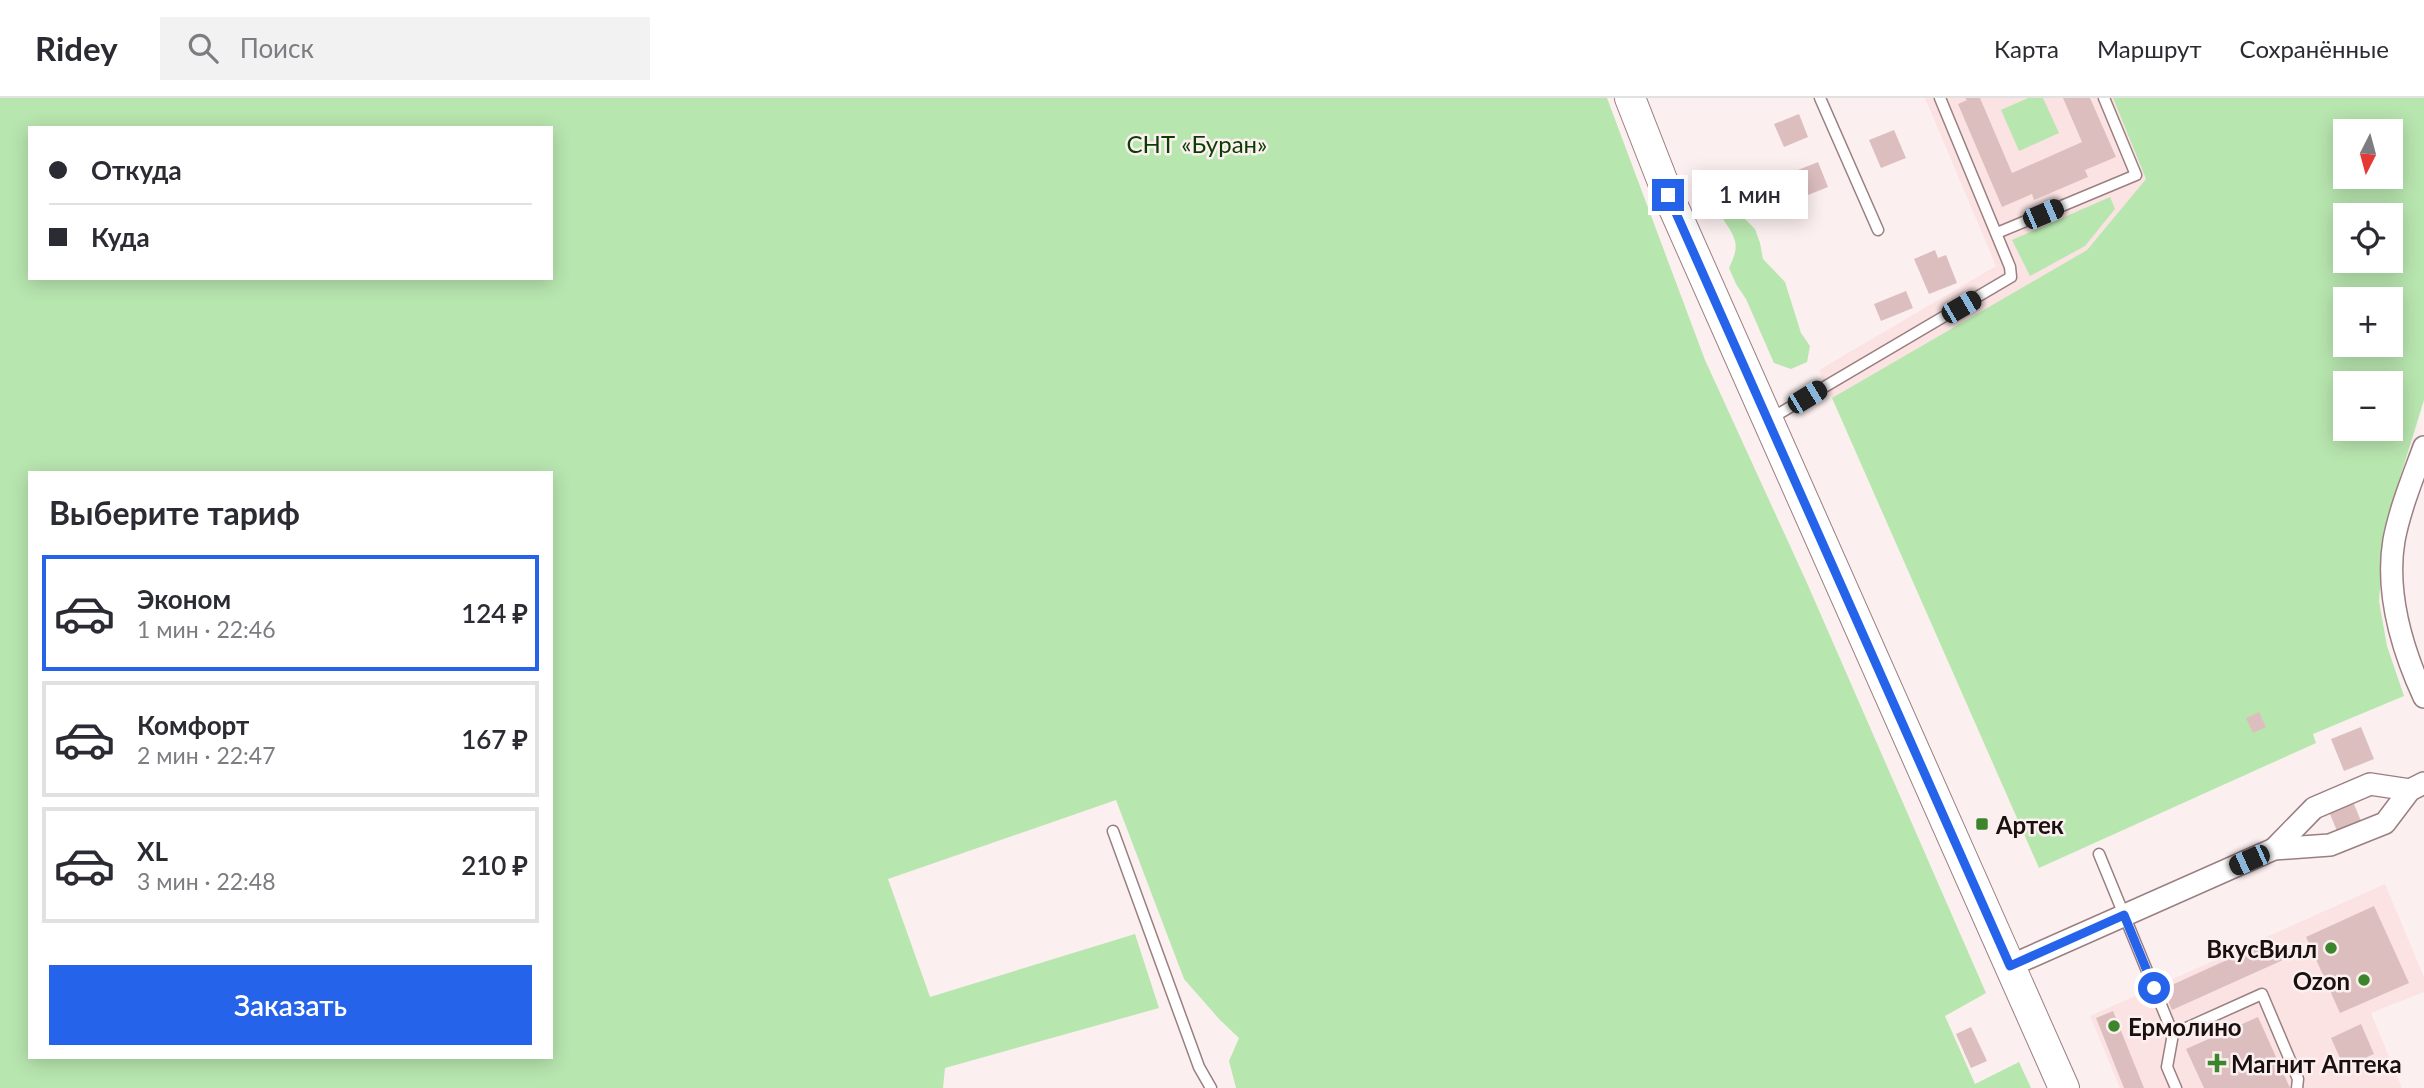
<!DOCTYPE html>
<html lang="ru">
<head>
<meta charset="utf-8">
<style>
  body { margin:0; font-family:Lato,sans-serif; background:#f2f2f3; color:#2b2b33; height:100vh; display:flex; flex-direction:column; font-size:26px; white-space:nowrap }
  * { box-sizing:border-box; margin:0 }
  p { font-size:23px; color:#7c7c81 }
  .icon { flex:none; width:38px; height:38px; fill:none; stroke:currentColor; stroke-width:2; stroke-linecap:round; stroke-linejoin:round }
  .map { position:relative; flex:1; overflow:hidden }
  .drawer { position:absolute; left:28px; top:373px; width:525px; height:588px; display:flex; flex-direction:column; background:#fff; border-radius:0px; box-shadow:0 4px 18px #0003 }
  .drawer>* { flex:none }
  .top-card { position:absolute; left:28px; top:28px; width:525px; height:154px; border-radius:0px; box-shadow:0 4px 18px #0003; display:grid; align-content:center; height:154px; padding:0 21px; background:#fff }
  .needle { width:46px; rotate:186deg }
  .fabs { position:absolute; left:2333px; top:21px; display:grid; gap:14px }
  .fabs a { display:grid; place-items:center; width:70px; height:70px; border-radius:0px; background:#fff; box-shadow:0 4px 18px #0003; font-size:35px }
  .end { position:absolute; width:32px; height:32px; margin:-16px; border:9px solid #2563eb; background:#fff; box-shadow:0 0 0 4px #fff }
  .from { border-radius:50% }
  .bubble { position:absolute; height:49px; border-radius:0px; background:#fff; box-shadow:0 4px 18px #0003; font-size:23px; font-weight:600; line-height:49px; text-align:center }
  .car { position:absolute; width:21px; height:42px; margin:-21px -10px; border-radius:9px; box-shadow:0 0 5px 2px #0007; background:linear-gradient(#222 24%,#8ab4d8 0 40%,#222 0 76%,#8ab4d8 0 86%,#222 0) }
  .top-card b { display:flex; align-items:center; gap:24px; height:66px; font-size:26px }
  .top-card b+b { border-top:2px solid #e1e1e2 }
  .top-card i { width:18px; height:18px; background:#2b2b33 }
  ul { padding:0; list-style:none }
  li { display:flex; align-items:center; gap:21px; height:116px; margin:0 14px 10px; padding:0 7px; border:4px solid #e1e1e2; border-radius:0px }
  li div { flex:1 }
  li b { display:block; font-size:26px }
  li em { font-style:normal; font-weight:600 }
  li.selected { border-color:#2563eb }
  li>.icon { width:63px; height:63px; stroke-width:1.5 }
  h2 { padding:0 21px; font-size:32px; line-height:84px }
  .primary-button { display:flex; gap:14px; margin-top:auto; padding:14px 21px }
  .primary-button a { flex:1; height:80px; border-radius:0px; background:#2563eb; color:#fff; font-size:28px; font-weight:600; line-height:80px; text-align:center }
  header { display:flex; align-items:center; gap:42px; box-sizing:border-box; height:98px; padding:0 35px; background:#fff; border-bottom:2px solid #e1e1e2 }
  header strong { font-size:33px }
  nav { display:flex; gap:38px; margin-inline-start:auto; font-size:24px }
  .search { width:490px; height:63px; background:#f2f2f3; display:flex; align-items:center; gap:18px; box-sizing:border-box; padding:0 24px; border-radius:0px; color:#7c7c81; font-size:26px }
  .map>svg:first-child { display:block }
</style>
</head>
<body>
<header>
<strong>Ridey</strong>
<div class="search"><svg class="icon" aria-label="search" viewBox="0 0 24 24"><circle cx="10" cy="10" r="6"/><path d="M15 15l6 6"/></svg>Поиск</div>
<nav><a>Карта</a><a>Маршрут</a><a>Сохранённые</a></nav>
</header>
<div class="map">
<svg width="2424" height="990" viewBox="0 0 2424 990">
  <rect width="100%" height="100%" fill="#fcefef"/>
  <g fill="#fce3e3">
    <path d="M 1925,0 L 2113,0 L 2146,81 L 2087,152 L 1832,300 L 1819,272 L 1996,168 Z"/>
    <path d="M 2385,786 L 2424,879 L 2424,894 L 2371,915 L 2402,990 L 2120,990 L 2090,918 Z"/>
  </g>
  <g fill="#b8e6af" fill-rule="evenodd">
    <path d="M 0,0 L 1607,0 L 1705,262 L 1807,485 L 1986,895 L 1945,918 L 1975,986 L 2019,964 L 2031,990 L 1236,990 L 1229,963 L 1239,940 L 1220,922 L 1184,881 L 1116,702 L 888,781 L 930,899 L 1135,836 L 1159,910 L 945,970 L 943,990 L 0,990 ZM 30,30 L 551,30 L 551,180 L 30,180 ZM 30,374 L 551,374 L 551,959 L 30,959 Z"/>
    <path d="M 2028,0 L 2043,0 L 2059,35 L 2019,53 L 2001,12 Z"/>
    <path d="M 2113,0 L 2424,0 L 2424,302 L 2385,428 L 2379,503 L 2387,548 L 2404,598 L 2313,636 L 2316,645 L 2039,770 L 1832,300 L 2087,152 L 2146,81 ZM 2345,33 L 2390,33 L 2390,79 L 2345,79 ZM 2345,117 L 2390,117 L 2390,163 L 2345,163 ZM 2345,201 L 2390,201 L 2390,247 L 2345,247 ZM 2345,285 L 2390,285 L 2390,331 L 2345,331 Z"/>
    <path d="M 2110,99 L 2115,111 L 2085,148 L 2030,178 L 2012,142 Z"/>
    <path d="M 1739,104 L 1745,111 L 1744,120 L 1755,131 L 1760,145 L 1763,161 L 1785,184 L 1801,235 L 1810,248 L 1807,264 L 1791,271 L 1774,265 L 1746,201 L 1736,186 L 1729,170 C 1740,147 1737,142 1723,121 L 1729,106 Z"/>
  </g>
  <g fill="#ddbebf">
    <path d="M 1965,0 L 1980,0 L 2012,75 L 2082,44 L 2063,0 L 2090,0 L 2116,59 L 2085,72 L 2088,79 L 2034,102 L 2032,96 L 2002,109 L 1958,6 L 1967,2 Z"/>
    <path d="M 1799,16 L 1808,39 L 1784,49 L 1774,26 Z"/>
    <path d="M 1894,32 L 1906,60 L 1881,70 L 1869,42 Z"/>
    <path d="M 1818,64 L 1828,89 L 1803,99 L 1793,74 Z"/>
    <path d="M 1935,152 L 1938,160 L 1946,157 L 1957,185 L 1929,196 L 1914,161 Z"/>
    <path d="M 1906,193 L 1913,210 L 1881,223 L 1874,206 Z"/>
    <path d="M 2259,614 L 2266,629 L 2253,635 L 2246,620 Z"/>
    <path d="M 2361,629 L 2374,661 L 2344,673 L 2331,641 Z"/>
    <path d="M 2351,699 L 2361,723 L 2337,733 L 2327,709 Z"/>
    <path d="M 2374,808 L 2409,885 L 2340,915 L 2306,839 Z"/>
    <path d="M 2273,841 L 2283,862 L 2172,912 L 2163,891 Z"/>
    <path d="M 2113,913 L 2144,990 L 2124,990 L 2096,920 Z"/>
    <path d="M 2258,919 L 2290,990 L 2204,990 L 2186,951 Z"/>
    <path d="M 2361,926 L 2374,956 L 2344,969 L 2331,940 Z"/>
    <path d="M 1971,929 L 1987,963 L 1971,970 L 1956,936 Z"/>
  </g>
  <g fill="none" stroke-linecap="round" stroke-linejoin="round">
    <g stroke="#9b7f80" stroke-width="13">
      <g id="lane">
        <path d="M 1820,0 L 1878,132"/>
        <path d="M 1997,135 L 2136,77 L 2104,0"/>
        <path d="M 1770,321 L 2011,179 L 2010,169 L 1940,0"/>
        <path d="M 1113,733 L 1199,969 L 1211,990"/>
        <path d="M 2099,756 L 2173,936 L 2262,896 L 2298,981 L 2297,990"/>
        <path d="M 2173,936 L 2167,969 L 2176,990"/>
      </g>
    </g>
    <g stroke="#9b7f80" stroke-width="24">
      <g id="street">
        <path d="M 2424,349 C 2413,379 2400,411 2394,442 C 2385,496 2402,551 2424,599"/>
        <path d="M 2274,751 L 2314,710 L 2370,686 L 2410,692"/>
        <path d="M 2010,868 L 2274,751 L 2330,747 L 2385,725 L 2410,692 L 2424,685"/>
      </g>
    </g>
    <g stroke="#9b7f80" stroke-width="32">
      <path id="secondary" d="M 1630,0 L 1668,97 L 2064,990"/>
    </g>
    <use href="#lane" stroke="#fff" stroke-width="10"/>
    <use href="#street" stroke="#fff" stroke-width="21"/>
    <use href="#secondary" stroke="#fff" stroke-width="30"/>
  </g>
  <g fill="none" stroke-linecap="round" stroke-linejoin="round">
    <path stroke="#2563eb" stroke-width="9" d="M 1668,97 L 2010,868 L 2124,817 L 2154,890"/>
  </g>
  <g fill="#3c852c" stroke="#fcefef" stroke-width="2.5">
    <rect x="1975" y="719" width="14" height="14" rx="3.5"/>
    <circle cx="2331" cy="850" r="7"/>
    <circle cx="2364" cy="882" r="7"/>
    <circle cx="2114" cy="928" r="7"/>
    <path d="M2213.5 954.5h7v7h7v7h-7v7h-7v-7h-7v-7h7z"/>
  </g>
  <g text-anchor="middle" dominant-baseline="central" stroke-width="5" stroke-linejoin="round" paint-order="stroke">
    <g font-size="24" fill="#0a3e00" stroke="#fcefef">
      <text x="1197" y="45">СНТ «Буран»</text>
    </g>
    <g font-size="24" font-weight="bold" fill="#1a1010" stroke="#fcefef" text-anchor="start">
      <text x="1996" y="726">Артек</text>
      <text x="2317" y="850" text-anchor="end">ВкусВилл</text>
      <text x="2350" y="882" text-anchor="end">Ozon</text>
      <text x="2128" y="928">Ермолино</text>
      <text x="2231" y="965">Магнит Аптека</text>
    </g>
  </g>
</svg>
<div class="fabs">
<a><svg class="needle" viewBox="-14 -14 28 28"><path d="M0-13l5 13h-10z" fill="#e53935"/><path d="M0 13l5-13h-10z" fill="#7c7c81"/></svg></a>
<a><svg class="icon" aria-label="locate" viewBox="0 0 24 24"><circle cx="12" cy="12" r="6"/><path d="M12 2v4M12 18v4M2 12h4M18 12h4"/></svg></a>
<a>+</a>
<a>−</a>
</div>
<i class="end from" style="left:2154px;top:890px"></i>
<i class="end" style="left:1668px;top:97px"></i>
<div class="bubble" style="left:1692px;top:72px;width:116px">1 мин</div>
<i class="car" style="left:2043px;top:116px;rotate:67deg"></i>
<i class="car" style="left:1961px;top:209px;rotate:60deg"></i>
<i class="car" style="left:1807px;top:299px;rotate:59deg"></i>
<i class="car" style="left:2249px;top:762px;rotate:246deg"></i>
<div class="top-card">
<b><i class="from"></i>Откуда</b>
<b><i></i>Куда</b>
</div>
<section class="drawer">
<h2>Выберите тариф</h2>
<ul>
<li class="selected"><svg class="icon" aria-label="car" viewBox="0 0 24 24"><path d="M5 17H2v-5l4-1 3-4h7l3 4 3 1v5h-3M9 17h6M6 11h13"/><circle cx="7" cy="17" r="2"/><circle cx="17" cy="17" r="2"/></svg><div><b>Эконом</b><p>1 мин · 22:46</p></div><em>124 ₽</em></li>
<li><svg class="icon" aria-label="car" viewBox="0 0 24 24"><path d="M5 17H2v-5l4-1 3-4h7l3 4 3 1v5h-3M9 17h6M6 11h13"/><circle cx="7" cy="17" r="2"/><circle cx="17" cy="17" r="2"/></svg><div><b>Комфорт</b><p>2 мин · 22:47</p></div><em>167 ₽</em></li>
<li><svg class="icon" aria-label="car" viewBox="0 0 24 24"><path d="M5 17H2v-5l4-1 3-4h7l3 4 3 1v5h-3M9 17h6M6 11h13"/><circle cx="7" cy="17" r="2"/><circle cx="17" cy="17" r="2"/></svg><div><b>XL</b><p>3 мин · 22:48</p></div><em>210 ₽</em></li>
</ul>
<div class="primary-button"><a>Заказать</a></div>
</section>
</div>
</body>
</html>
